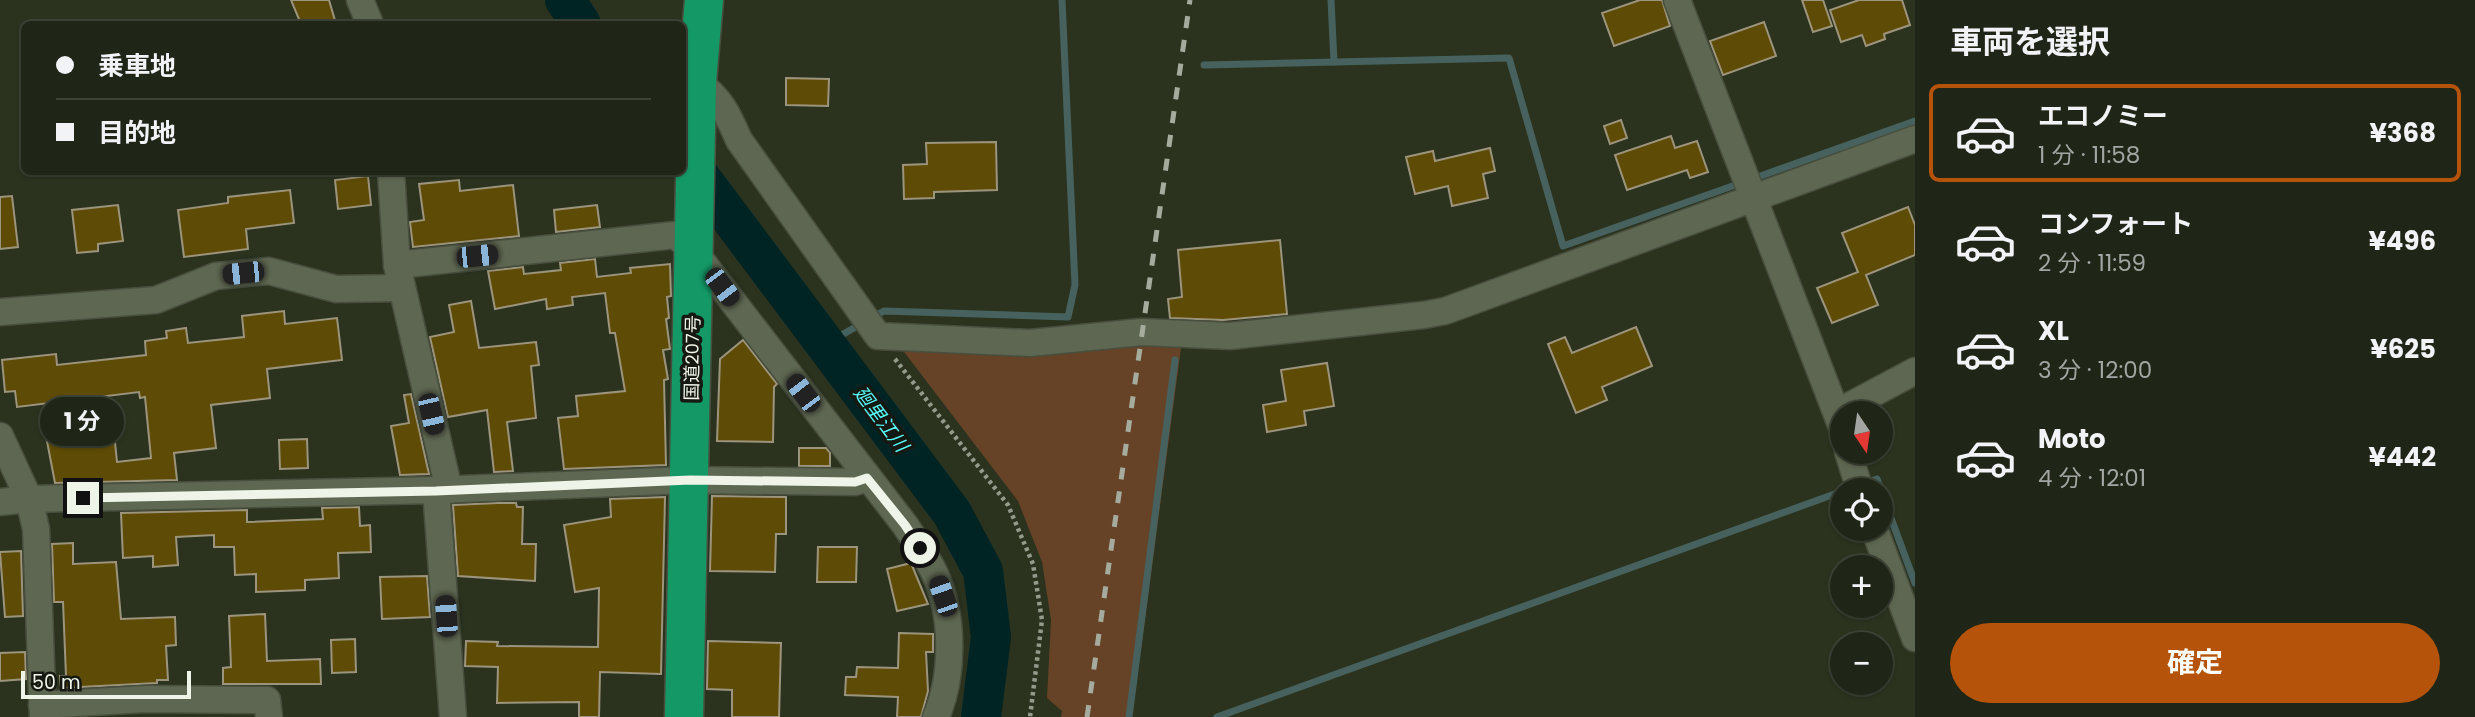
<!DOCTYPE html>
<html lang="ja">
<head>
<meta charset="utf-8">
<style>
  body { margin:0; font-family:Poppins,"Noto Sans JP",sans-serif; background:#282e20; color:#f1f3f6; height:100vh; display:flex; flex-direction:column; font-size:26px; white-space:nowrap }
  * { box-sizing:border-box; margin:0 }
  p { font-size:23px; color:#a2a5a1 }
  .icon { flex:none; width:38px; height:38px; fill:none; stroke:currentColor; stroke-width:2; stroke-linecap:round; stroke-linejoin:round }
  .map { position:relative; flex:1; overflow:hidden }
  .panel { display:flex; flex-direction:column; background:#202617; width:560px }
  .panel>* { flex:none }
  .guide { position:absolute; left:21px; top:21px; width:665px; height:154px; border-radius:10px; box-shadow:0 2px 5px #0004,0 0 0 2px #3d4336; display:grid; align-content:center; height:154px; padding:0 35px; background:#202617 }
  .needle { width:46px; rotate:167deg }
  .tools { position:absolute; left:1830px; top:401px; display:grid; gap:14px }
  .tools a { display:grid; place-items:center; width:63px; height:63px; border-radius:50%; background:#202617; box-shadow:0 2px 5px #0004,0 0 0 2px #3d4336; font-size:35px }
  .scale { position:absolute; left:21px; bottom:18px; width:170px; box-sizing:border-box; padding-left:7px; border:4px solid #eef4e7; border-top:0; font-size:19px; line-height:24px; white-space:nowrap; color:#eef4e7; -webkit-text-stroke:5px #161911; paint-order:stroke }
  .end { position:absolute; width:32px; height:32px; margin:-16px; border:9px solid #eef4e7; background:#111; box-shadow:0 0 0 4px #111 }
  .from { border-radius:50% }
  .bubble { position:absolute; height:49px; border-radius:24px; background:#202617; box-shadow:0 2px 5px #0004,0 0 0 2px #3d4336; font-size:23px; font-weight:700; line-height:49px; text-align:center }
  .car { position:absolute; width:21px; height:42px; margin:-21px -10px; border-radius:9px; box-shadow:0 0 5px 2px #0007; background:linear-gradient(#222 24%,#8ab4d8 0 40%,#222 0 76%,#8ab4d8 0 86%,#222 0) }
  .guide b { display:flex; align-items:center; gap:24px; height:66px; font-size:26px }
  .guide b+b { border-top:2px solid #3d4336 }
  .guide i { width:18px; height:18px; background:#f1f3f6 }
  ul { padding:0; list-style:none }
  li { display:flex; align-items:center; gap:21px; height:98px; margin:0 14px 10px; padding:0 21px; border:4px solid transparent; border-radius:10px }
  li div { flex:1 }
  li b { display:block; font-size:26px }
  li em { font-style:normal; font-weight:700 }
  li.on { border-color:#b45309 }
  li>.icon { width:63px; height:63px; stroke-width:1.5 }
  h2 { padding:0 35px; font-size:32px; line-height:84px }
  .primary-button { display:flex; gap:14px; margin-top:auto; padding:14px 35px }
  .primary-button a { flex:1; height:80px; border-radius:42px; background:#b45309; color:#fff; font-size:28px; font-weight:700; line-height:80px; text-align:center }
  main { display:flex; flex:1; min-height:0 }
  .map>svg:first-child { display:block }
</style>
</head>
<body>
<main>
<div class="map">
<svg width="1915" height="717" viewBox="0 0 1915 717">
  <rect width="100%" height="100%" fill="#2b331f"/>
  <path fill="#664227" d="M 1154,339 L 1181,348 L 1132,717 L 1061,717 L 1062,711 L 1047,698 L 1051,620 L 1042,562 L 1018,501 L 898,344 Z"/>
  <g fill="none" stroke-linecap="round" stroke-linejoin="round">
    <g stroke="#47625e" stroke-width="7">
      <path d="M 1331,0 L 1334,62"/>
      <path d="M 1204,65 L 1509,58 L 1563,246 L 1741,183"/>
      <path d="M 1752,179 L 1915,121"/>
      <path d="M 871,318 L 884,311 L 1068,317 L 1075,285 L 1062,0"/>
      <path d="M 824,345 L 861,324"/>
      <path d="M 1864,484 L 1877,479 L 1881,490"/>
      <path d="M 1881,491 L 1915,583"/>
      <path d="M 1129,717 L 1175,360"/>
      <path d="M 1217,717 L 1843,491"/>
    </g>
    <g stroke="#002424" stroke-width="40">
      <path d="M 565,0 L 581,24"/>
      <path d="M 682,153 L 952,513 L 983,571 L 991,637 L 981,717"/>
    </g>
  </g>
  <g fill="#5e4b05" stroke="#9c947c" stroke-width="2">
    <path d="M 291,0 L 329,0 L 336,24 L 301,24 Z"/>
    <path d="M 1640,0 L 1662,0 L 1670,26 L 1614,46 L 1602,13 Z"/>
    <path d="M 1802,0 L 1823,0 L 1832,26 L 1813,32 Z"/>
    <path d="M 1859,0 L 1902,0 L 1910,25 L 1884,34 L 1885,39 L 1866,46 L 1862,35 L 1841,42 L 1830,10 Z"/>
    <path d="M 1764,22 L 1776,56 L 1723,75 L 1710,41 Z"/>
    <path d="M 786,78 L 829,79 L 828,106 L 786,105 Z"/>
    <path d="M 1621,120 L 1627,138 L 1610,144 L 1604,126 Z"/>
    <path d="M 1671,136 L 1675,148 L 1697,141 L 1708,172 L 1690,178 L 1687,170 L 1627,190 L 1615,155 Z"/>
    <path d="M 996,142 L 997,190 L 934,192 L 934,198 L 904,199 L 903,165 L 927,164 L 926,143 Z"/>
    <path d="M 1490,148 L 1495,171 L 1483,174 L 1488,198 L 1452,206 L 1448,186 L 1415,194 L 1406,157 L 1433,151 L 1435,161 Z"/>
    <path d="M 368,176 L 371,205 L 338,209 L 335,180 Z"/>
    <path d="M 459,180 L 460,191 L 513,185 L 519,236 L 413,247 L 410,222 L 424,220 L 419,184 Z"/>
    <path d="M 290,190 L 294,223 L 246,229 L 248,249 L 184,257 L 178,210 L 228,203 L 228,197 Z"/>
    <path d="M 12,196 L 18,247 L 0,249 L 0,197 Z"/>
    <path d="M 118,205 L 123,241 L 98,244 L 98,251 L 77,253 L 72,210 Z"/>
    <path d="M 597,205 L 600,227 L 556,232 L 554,210 Z"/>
    <path d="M 1908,207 L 1915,225 L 1915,255 L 1866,275 L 1878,305 L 1832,323 L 1817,288 L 1858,272 L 1842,233 Z"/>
    <path d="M 1280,240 L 1287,314 L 1223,320 L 1170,318 L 1168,299 L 1182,297 L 1178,250 Z"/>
    <path d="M 595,259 L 597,277 L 631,273 L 630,268 L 670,264 L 671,296 L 667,297 L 669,318 L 666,319 L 670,349 L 663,350 L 668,379 L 664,380 L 666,465 L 564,469 L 558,418 L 578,416 L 576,396 L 625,391 L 615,333 L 610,333 L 605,293 L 572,297 L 573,305 L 547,309 L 546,299 L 495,309 L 488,271 L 523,267 L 524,274 L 561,270 L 560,263 Z"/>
    <path d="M 471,301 L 479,348 L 536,342 L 539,365 L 531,366 L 536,418 L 507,422 L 513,471 L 494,472 L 487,410 L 448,417 L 430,337 L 454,332 L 449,305 Z"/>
    <path d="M 284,311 L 285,324 L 337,318 L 342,360 L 267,369 L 270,398 L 211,405 L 216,448 L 174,453 L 177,480 L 55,483 L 46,436 L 113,423 L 117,462 L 151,458 L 145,397 L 140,398 L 139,392 L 17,407 L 15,391 L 5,392 L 2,360 L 56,354 L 57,365 L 146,355 L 145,341 L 167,338 L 166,331 L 186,328 L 188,343 L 244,337 L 242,316 Z"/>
    <path d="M 1636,327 L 1652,366 L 1602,387 L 1607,400 L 1576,413 L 1548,344 L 1565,337 L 1572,353 Z"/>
    <path d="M 743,340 L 777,384 L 774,387 L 773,442 L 717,441 L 720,359 Z"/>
    <path d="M 1327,363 L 1334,406 L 1304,411 L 1306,425 L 1267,432 L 1263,405 L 1286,401 L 1281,370 Z"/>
    <path d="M 411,394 L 429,474 L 400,475 L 391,426 L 409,423 L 404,395 Z"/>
    <path d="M 307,439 L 308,468 L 280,469 L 279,440 Z"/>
    <path d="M 799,448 L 826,448 L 830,453 L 830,466 L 799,466 Z"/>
    <path d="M 712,496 L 786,497 L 786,534 L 776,534 L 775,572 L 710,571 Z"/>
    <path d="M 665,497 L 661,674 L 600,672 L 599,717 L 579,717 L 579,702 L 497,703 L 498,667 L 465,666 L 466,641 L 498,642 L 497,646 L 598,647 L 599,588 L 575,592 L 564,525 L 611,517 L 610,499 Z"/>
    <path d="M 498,503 L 516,503 L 517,507 L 523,507 L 522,544 L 536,544 L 535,581 L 458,576 L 453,505 Z"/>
    <path d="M 359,507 L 360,526 L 370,525 L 371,552 L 338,553 L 339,578 L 305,580 L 305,590 L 256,592 L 256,574 L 235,575 L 234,547 L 214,547 L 214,535 L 176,537 L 178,565 L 153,567 L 153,556 L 123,558 L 121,513 L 247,510 L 247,522 L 323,519 L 322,508 Z"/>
    <path d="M 73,543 L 73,564 L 116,562 L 121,619 L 175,617 L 176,645 L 166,646 L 168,680 L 157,680 L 157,683 L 61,688 L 60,676 L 66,676 L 63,602 L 54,602 L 52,544 Z"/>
    <path d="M 818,547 L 857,547 L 856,582 L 817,582 Z"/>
    <path d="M 21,551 L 23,616 L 5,617 L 0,552 Z"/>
    <path d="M 911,563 L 928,604 L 897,611 L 887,569 Z"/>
    <path d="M 427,576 L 430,617 L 382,619 L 380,577 Z"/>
    <path d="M 265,614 L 267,661 L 320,659 L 321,684 L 223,684 L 223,668 L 231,667 L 229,616 Z"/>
    <path d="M 899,633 L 933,634 L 933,652 L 926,652 L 928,691 L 921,717 L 897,717 L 898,697 L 845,695 L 846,677 L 856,677 L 857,667 L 898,668 Z"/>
    <path d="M 355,639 L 356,672 L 332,673 L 331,640 Z"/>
    <path d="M 708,641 L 781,643 L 779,717 L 732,717 L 732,690 L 707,689 Z"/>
    <path d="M 25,652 L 26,679 L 0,681 L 0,653 Z"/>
  </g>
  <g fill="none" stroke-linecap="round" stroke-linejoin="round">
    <g stroke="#484f3e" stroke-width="29">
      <g id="street">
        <path d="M 360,0 L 370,24"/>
        <path d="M 1677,0 L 1843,430"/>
        <path d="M 697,82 C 721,98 728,115 739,140 L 878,336 L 1030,343 L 1142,332 L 1230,336 L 1424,315 L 1445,311 L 1915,139"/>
        <path d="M 391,172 L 397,265 L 449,490"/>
        <path d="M 397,265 L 675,235 L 694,251 L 905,525 C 915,540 926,556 934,572 C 954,614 954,675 936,717"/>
        <path d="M 0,312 L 156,300 L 216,276 L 269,271 L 336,289 L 402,288"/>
        <path d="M 1838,412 L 1915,371"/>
        <path d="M 0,436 L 29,499 L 36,529 L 43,717"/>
        <path d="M 1848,452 L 1860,490"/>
        <path d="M 436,490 L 453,717"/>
        <path d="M 0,502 L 29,499 L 436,490 L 690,480 L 855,482 L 867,478"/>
        <path d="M 1874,528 L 1915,638"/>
        <path d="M 42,705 L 145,699 L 267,700 L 269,717"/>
      </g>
    </g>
    <g stroke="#484f3e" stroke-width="41">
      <path id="highway" d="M 684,717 L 697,82 L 704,0"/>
    </g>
    <path stroke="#949b8b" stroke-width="4.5" stroke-dasharray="3.5 3.5" stroke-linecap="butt" d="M 895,359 L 1008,505 L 1033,564 L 1042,620 L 1030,717"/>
    <use href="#street" stroke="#5e6751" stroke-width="26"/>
    <use href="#highway" stroke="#149866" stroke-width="38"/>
    <path stroke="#a6ac9d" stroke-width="5" stroke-dasharray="12 12" stroke-linecap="butt" d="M 1087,717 L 1190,0"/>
  </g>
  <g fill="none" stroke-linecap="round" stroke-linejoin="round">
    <path stroke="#eef4e7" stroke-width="9" d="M 83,498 L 436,491 L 690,480 L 855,482 L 867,478 L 905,525 L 920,548"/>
  </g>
  <g text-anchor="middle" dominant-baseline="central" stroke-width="7" stroke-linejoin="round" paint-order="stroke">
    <g font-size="18" fill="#eef4e7" stroke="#161911">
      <text transform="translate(692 358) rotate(-89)">国道207号</text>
    </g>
    <g font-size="19" font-style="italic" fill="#57fdfd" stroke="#161911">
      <text transform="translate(881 419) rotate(53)">廻里江川</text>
    </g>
  </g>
</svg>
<div class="tools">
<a><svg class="needle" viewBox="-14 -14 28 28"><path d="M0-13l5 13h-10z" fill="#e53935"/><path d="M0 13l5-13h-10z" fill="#a2a5a1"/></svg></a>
<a><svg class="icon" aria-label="locate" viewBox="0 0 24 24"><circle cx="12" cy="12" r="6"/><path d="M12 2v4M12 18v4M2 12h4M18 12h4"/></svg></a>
<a>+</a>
<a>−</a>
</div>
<div class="scale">50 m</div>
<i class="end from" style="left:920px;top:548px"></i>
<i class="end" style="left:83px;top:498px"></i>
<div class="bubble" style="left:40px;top:397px;width:84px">1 分</div>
<i class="car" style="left:477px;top:256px;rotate:84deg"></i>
<i class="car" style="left:243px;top:273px;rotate:264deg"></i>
<i class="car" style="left:722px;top:287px;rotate:143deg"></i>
<i class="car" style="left:803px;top:393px;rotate:323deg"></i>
<i class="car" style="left:431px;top:414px;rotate:167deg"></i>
<i class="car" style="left:943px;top:596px;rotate:341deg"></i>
<i class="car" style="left:446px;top:616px;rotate:356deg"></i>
<div class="guide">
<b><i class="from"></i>乗車地</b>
<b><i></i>目的地</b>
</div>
</div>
<section class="panel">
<h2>車両を選択</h2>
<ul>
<li class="on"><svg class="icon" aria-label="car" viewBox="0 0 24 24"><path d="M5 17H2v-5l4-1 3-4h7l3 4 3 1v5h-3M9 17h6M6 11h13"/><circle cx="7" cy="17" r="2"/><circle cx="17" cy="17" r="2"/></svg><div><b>エコノミー</b><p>1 分 · 11:58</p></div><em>¥368</em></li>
<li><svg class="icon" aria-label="car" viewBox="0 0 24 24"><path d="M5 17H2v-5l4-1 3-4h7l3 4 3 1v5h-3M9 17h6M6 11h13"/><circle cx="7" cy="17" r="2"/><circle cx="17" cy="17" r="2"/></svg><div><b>コンフォート</b><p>2 分 · 11:59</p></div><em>¥496</em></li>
<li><svg class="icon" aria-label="car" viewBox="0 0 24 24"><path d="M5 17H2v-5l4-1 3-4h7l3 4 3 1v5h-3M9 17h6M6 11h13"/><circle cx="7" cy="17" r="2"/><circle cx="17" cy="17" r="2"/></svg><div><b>XL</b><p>3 分 · 12:00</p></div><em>¥625</em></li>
<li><svg class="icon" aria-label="car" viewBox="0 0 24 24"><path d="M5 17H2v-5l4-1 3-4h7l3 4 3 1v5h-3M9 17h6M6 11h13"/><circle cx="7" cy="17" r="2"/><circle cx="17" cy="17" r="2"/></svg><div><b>Moto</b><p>4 分 · 12:01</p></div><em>¥442</em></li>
</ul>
<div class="primary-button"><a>確定</a></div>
</section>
</main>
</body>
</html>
